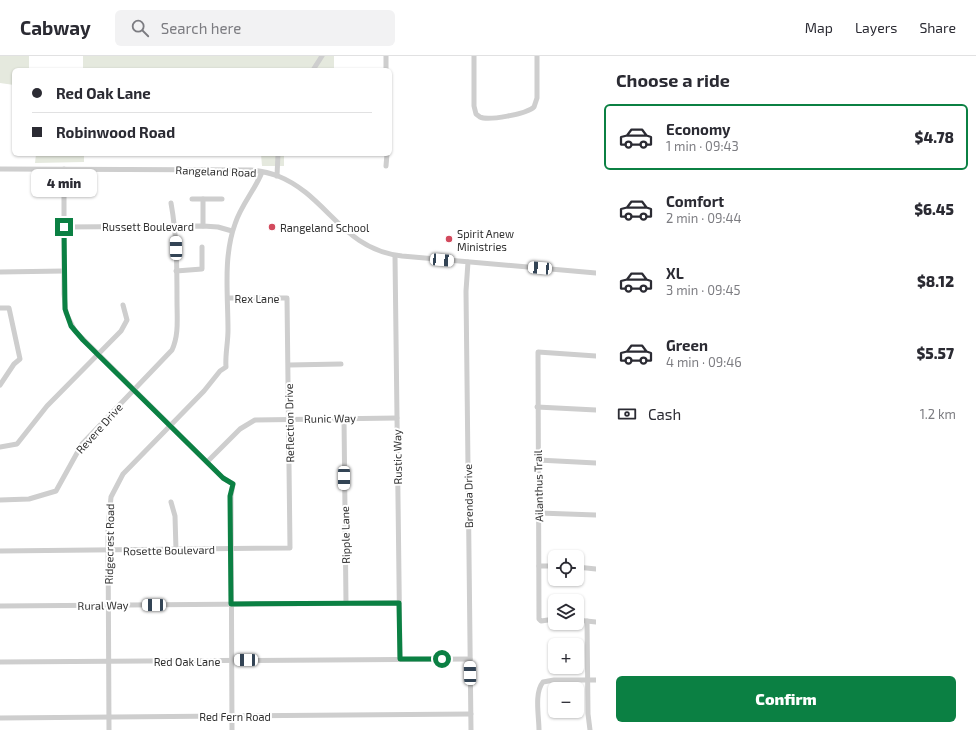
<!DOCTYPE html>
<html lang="en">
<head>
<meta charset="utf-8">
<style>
  body { margin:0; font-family:"Exo 2",sans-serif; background:#f2f2f3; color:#2b2b33; height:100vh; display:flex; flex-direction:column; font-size:15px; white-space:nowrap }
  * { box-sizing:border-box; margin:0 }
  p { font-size:13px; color:#7c7c81 }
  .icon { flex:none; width:22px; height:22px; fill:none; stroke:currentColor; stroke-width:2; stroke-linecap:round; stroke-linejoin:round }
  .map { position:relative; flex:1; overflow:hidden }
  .panel { display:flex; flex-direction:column; background:#fff; width:380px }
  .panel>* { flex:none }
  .top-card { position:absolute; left:12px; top:12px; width:380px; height:88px; border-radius:6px; box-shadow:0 1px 3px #0004; display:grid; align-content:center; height:88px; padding:0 20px; background:#fff }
  .controls { position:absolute; left:548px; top:494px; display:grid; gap:8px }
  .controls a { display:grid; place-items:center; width:36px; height:36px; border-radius:6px; background:#fff; box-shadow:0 1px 3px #0004; font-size:20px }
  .end { position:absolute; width:18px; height:18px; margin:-9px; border:5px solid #0b8043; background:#fff; box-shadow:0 0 0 2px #fff }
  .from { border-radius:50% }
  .bubble { position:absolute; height:28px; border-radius:6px; background:#fff; box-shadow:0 1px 3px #0004; font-size:13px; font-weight:800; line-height:28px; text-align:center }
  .car { position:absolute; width:12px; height:24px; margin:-12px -6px; border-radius:5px; box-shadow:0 0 3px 1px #0007; background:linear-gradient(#fff 24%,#345 0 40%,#fff 0 76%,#345 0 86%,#fff 0) }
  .top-card b { display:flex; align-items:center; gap:14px; height:38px; font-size:15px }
  .top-card b+b { border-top:1px solid #e1e1e2 }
  .top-card i { width:10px; height:10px; background:#2b2b33 }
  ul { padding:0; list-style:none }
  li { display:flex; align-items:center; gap:12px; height:66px; margin:0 8px 6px; padding:0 12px; border:2px solid transparent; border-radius:6px }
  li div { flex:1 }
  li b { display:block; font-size:15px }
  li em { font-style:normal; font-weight:800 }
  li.selected { border-color:#0b8043 }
  li>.icon { width:36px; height:36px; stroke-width:1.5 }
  h2 { padding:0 20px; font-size:18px; line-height:48px }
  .pay { display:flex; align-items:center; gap:10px; height:44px; padding:0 20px; font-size:15px }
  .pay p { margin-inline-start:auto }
  .cta { display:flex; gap:8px; margin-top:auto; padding:8px 20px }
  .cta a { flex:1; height:46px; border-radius:6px; background:#0b8043; color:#fff; font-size:16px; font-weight:800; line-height:46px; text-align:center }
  header { display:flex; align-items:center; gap:24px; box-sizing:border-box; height:56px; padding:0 20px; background:#fff; border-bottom:1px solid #e1e1e2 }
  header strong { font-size:19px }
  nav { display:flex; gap:22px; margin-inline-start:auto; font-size:14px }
  .search { width:280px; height:36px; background:#f2f2f3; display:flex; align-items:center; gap:10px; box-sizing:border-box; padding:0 14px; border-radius:6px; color:#7c7c81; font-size:15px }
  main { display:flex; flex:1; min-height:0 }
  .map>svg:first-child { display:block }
</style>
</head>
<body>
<header>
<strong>Cabway</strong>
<div class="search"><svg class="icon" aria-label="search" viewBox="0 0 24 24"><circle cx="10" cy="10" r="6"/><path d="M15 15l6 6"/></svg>Search here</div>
<nav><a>Map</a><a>Layers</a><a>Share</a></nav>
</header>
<main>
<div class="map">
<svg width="596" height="674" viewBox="0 0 596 674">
  <rect width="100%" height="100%" fill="#fff"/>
  <g fill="#e5e9de">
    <path d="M 0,0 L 29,0 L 29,14 L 14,14 L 14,29 L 0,27 Z"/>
    <rect x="83" y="0" width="251" height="14"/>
    <path d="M 36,98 L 84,98 L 84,106 L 35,107 Z"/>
    <path d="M 261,98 L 284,98 L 284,110 L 262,110 Z"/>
  </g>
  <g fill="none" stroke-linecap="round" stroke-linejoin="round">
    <g stroke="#cecece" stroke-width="5">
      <path d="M 386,0 L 386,14"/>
      <path d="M 474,0 L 474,50 L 476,58 L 480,61 C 488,65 527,58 534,51 L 537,42 L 537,0"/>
      <path d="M 313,14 L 322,0"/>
      <path d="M 386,110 L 387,98"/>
      <path d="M 0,113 L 251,114 C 260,115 270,117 278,120 C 328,140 341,193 402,200 L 596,217"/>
      <path d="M 64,113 L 64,238 L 66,257 L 75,275 L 223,422 L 233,428 L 231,440 L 232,674"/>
      <path d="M 277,120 L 278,98"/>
      <path d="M 192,143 L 203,143"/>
      <path d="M 203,170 L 203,143 L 222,143"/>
      <path d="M 64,171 L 203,170 L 218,171 L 232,175"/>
      <path d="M 395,200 L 400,603"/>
      <path d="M 468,206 L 466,235 L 471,674"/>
      <path d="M 176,215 L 202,213 L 202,191"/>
      <path d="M 0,216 L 64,215"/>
      <path d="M 0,252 L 9,252 L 20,303 L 14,308 L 0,329"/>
      <path d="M 289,309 L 341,308"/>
      <path d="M 537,351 L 596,354"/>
      <path d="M 344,362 L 346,547"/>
      <path d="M 0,391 L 17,388 L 47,350 L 121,275 L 127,264 L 123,249"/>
      <path d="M 538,404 L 596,407"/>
      <path d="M 207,406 L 240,373 L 255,364 L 397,362"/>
      <path d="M 0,444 L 29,443 L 56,435 L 82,388 L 172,294 C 179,279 177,262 177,246 C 177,213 177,180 171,147"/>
      <path d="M 171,446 L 175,460 L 176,494"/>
      <path d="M 539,457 L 596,459"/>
      <path d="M 0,495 L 290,492 L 287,242 L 228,242"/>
      <path d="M 539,510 L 555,510"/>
      <path d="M 577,511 L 596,513"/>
      <path d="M 0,550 L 399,547"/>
      <path d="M 555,563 L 541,565 L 539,563 L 538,296 L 596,300"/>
      <path d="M 577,564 L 596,566"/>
      <path d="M 587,565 L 588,658 L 590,674"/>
      <path d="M 0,606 L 470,603"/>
      <path d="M 0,662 L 471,658"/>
      <path d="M 109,674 L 108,472 L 111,441 L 123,418 L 204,335 L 220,315 L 226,311 C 225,299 228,287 228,274 C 228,239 223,201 235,168 C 241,149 255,134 262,116"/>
      <path d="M 539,674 C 539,660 534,637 543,626 L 554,624 L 596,624"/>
    </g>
  </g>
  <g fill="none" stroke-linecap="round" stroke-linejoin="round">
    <path stroke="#0b8043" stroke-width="5" d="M 64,171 L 65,253 L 71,270 L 83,284 L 223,422 L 233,428 L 230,440 L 231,548 L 399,547 L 400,603 L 442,603"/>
  </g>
  <g fill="#d24a5d" stroke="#fff" stroke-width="1.5">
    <circle cx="272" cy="171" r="4"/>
    <circle cx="449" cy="183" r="4"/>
  </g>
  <g text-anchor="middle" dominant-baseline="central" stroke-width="4" stroke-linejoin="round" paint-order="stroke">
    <g font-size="11" fill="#313131" stroke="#fff">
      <text transform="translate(216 115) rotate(2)">Rangeland Road</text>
      <text x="148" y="170">Russett Boulevard</text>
      <text x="257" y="242">Rex Lane</text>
      <text transform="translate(330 362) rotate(-1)">Runic Way</text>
      <text transform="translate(289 367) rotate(-91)">Reflection Drive</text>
      <text transform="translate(99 372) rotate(-48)">Revere Drive</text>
      <text transform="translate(397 401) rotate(-91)">Rustic Way</text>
      <text transform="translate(538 430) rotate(-91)">Ailanthus Trail</text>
      <text transform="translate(468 440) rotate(-91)">Brenda Drive</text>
      <text transform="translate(345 479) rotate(-91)">Ripple Lane</text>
      <text transform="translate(109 488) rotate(-89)">Ridgecrest Road</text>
      <text transform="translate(169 494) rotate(-1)">Rosette Boulevard</text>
      <text transform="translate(103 549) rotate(-1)">Rural Way</text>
      <text x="187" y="605">Red Oak Lane</text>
      <text x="235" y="660">Red Fern Road</text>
    </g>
    <g font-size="11" fill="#313131" stroke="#fff" text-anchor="start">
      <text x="280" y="171">Rangeland School</text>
      <text x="457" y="177">Spirit Anew<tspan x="457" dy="13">Ministries</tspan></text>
    </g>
  </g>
</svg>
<div class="controls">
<a><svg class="icon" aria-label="locate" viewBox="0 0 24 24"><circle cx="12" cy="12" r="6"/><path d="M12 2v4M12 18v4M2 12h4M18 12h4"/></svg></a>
<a><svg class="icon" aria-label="layers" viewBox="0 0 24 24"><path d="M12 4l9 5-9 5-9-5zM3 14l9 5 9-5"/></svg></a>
<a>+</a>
<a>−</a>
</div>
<i class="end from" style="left:442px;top:603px"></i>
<i class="end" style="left:64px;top:171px"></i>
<div class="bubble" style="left:31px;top:113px;width:66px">4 min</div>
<i class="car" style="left:176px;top:192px;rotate:359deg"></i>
<i class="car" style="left:442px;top:204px;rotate:95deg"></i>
<i class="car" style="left:540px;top:212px;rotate:275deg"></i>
<i class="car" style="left:344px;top:422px;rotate:180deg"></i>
<i class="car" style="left:154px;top:549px;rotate:270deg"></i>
<i class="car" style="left:246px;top:604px;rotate:270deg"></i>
<i class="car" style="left:470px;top:617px;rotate:359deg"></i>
<div class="top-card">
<b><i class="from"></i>Red Oak Lane</b>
<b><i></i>Robinwood Road</b>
</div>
</div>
<section class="panel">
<h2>Choose a ride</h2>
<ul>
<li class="selected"><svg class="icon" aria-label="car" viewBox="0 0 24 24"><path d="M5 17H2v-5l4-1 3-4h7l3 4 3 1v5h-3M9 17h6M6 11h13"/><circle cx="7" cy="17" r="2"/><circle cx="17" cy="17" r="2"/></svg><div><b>Economy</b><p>1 min · 09:43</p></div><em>$4.78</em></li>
<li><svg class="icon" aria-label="car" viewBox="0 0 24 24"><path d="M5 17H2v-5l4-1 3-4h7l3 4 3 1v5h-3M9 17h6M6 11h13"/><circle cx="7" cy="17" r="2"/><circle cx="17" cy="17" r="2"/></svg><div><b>Comfort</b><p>2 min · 09:44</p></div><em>$6.45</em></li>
<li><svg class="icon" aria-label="car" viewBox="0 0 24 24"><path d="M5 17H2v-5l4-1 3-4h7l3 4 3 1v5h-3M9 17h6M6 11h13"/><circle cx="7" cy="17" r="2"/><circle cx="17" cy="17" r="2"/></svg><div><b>XL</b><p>3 min · 09:45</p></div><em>$8.12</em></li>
<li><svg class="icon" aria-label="car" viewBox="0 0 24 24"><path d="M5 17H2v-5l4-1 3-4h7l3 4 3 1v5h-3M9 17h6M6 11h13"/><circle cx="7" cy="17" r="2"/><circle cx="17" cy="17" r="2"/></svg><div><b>Green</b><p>4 min · 09:46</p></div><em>$5.57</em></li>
</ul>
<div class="pay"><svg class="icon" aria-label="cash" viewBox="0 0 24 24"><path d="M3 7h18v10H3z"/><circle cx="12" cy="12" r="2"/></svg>Cash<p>1.2 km</p></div>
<div class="cta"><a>Confirm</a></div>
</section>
</main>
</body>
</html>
